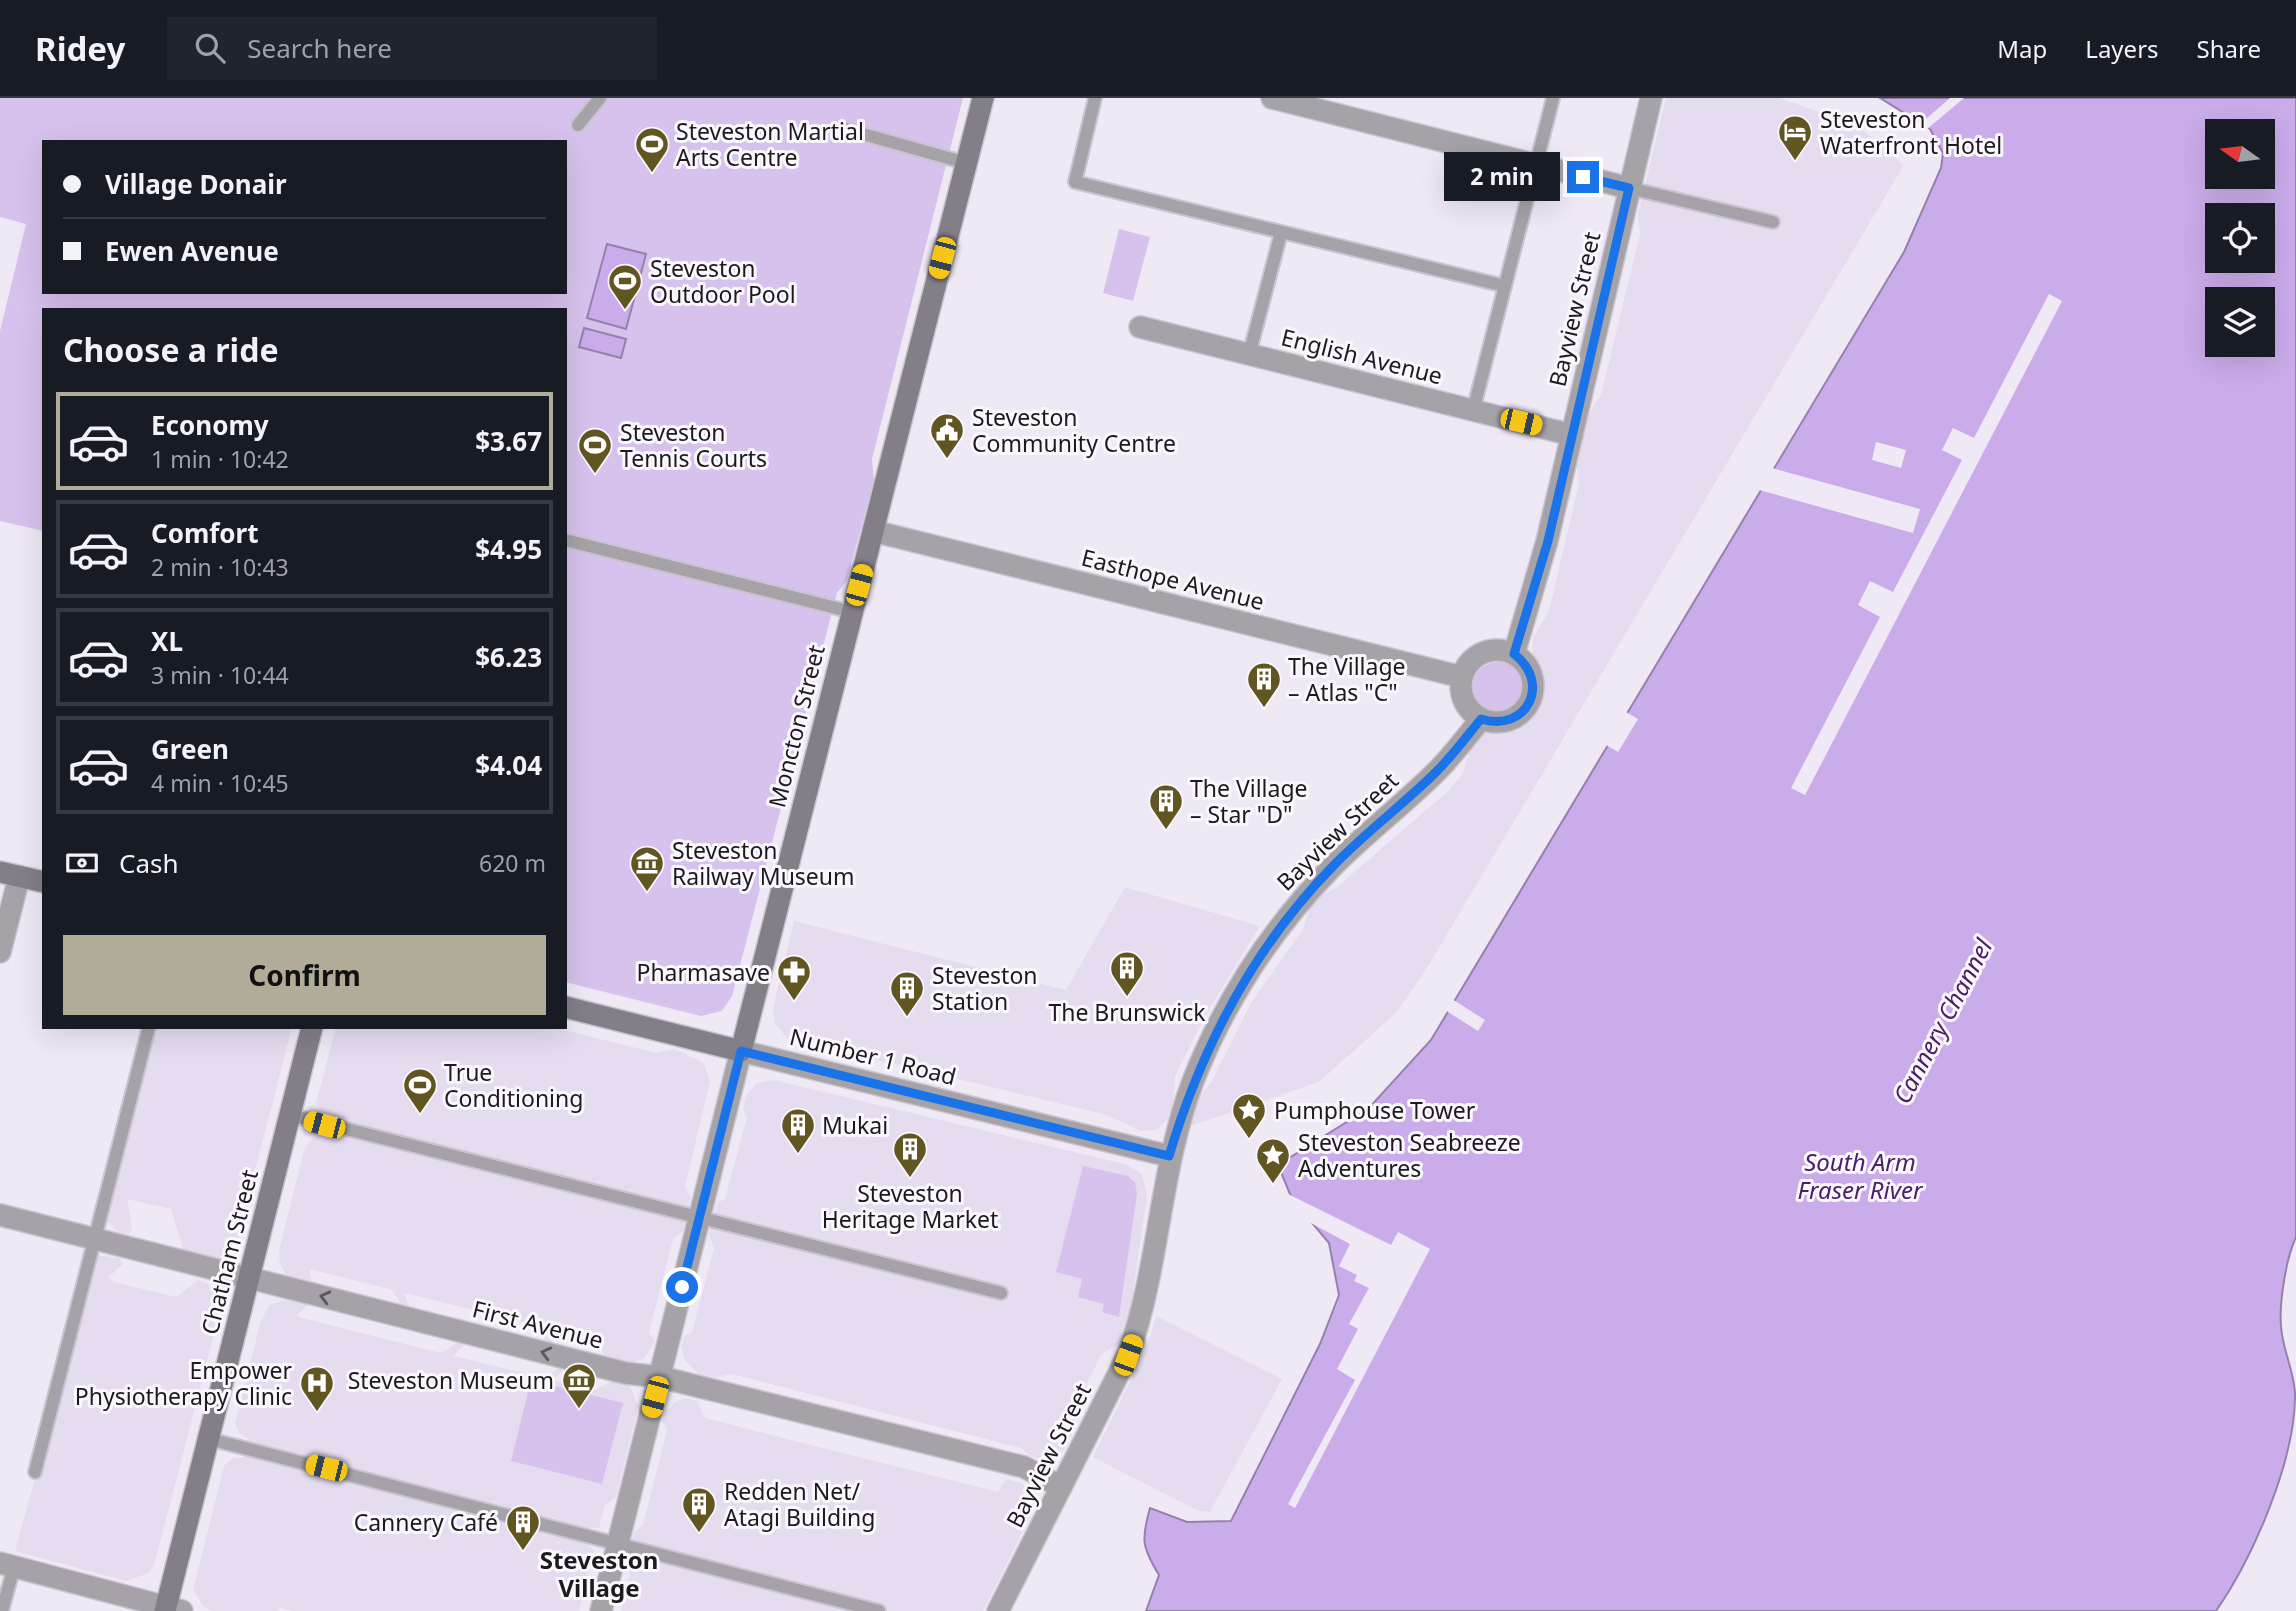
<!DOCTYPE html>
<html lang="en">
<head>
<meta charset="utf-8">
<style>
  body { margin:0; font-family:"Noto Sans",sans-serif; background:#20242c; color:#f1f3f6; height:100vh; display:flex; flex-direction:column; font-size:26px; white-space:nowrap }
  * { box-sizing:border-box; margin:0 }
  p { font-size:23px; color:#9ea1a6 }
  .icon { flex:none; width:38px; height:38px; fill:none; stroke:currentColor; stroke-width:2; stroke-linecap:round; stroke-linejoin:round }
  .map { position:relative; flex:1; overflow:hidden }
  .drawer { position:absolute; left:42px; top:210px; width:525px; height:721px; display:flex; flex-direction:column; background:#171b24; border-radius:0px; box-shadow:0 7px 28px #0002 }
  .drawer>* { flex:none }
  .hud { position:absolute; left:42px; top:42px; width:525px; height:154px; border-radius:0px; box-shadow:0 7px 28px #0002; display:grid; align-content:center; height:154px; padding:0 21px; background:#171b24 }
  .needle { width:46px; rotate:284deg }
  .buttons { position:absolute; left:2205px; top:21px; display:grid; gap:14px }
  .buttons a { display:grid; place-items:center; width:70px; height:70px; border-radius:0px; background:#171b24; box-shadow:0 7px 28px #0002; font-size:35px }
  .end { position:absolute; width:32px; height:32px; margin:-16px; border:9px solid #1a73e8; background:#fff; box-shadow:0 0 0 4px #fff }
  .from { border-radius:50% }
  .bubble { position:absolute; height:49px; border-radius:0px; background:#171b24; box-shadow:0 7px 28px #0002; font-size:23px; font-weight:700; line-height:49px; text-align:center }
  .car { position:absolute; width:21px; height:42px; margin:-21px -10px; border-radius:9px; box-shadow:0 0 5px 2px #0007; background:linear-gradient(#f5c518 24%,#345 0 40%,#f5c518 0 76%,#345 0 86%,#f5c518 0) }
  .hud b { display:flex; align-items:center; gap:24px; height:66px; font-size:26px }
  .hud b+b { border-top:2px solid #363941 }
  .hud i { width:18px; height:18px; background:#f1f3f6 }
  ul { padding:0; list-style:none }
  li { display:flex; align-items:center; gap:21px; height:98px; margin:0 14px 10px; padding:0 7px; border:4px solid #363941; border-radius:0px }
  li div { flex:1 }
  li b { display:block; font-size:26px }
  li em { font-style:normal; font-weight:700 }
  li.selected { border-color:#b0ac97 }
  li>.icon { width:63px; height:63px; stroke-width:1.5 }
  h2 { padding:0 21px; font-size:32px; line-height:84px }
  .pay { display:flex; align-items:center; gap:18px; height:77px; padding:0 21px; font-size:26px }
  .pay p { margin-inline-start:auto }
  .action { display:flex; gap:14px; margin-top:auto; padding:14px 21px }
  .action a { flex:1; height:80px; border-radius:0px; background:#b0ac97; color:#111; font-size:28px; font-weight:700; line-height:80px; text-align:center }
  header { display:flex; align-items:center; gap:42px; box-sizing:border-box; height:98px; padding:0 35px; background:#171b24; border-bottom:2px solid #363941 }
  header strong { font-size:33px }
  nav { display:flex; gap:38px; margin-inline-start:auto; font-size:24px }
  .search { width:490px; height:63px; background:#20242c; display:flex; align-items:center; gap:18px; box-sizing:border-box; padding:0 24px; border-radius:0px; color:#9ea1a6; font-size:26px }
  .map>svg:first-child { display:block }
</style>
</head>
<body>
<header>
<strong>Ridey</strong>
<div class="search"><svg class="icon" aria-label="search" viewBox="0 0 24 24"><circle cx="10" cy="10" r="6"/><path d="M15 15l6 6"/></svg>Search here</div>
<nav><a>Map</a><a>Layers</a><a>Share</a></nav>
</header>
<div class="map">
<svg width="2296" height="1513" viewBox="0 0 2296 1513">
  <rect width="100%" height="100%" fill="#efe9f6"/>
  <g fill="#e6dcf0">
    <path d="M 1666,0 L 1779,0 L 1857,27 L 1904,67 L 1424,875 L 1396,915 L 1319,984 L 1188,1029 L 1200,997 L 1210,986 L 1251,905 L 1303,831 L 1310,810 L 1323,796 L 1336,790 L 1447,694 L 1463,675 L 1469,654 L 1479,638 L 1492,632 L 1511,631 L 1535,610 L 1540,595 L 1540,578 L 1532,559 L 1533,540 L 1549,513 L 1579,385 L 1577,367 L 1587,319 L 1601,297 L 1640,136 L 1638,116 Z"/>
    <path d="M 1125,789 L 1260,828 L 1206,916 L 1175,978 L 1174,1002 L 1167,1022 L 1156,1032 L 1141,1033 L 1107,1017 L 787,940 L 775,926 L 773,910 L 794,823 L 1066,892 Z"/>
    <path d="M 149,929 L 292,929 L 237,1143 L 230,1154 L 217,1160 L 183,1151 L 171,1111 L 127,1101 L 132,1130 L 129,1136 L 118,1134 L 110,1125 L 101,1121 Z"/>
    <path d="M 336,929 L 552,929 L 657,955 L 674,951 L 703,964 L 710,983 L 685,1089 L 691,1099 L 683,1133 L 673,1141 L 649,1234 L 655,1243 L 644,1261 L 622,1266 L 607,1261 L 595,1242 L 549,1230 L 553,1248 L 548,1247 L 536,1227 L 404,1195 L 409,1208 L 403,1210 L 392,1192 L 309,1171 L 313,1187 L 295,1184 L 287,1178 L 280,1166 L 279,1152 L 305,1049 L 318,1035 L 323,1015 L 316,1005 Z"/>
    <path d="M 774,982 L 1128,1067 L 1142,1076 L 1147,1098 L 1131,1208 L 1124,1234 L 1118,1246 L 1101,1257 L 1076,1308 L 1075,1329 L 1064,1352 L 1045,1361 L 1032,1359 L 1021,1350 L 732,1276 L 714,1279 L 699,1276 L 685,1263 L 681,1248 L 684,1238 L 692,1234 L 714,1150 L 709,1137 L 717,1105 L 725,1101 L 747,1019 L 743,1011 L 746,997 L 757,985 Z"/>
    <path d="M 99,1157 L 120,1161 L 123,1166 L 109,1179 L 114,1184 L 176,1199 L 198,1182 L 207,1185 L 220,1201 L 220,1213 L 155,1464 L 149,1475 L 126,1483 L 15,1453 L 95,1161 Z"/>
    <path d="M 290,1200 L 309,1206 L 297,1217 L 298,1219 L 441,1255 L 459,1243 L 464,1247 L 453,1258 L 542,1279 L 562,1269 L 562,1274 L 553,1282 L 594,1292 L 615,1282 L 629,1287 L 638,1307 L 636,1318 L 616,1399 L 605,1407 L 599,1430 L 589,1430 L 587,1437 L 586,1444 L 594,1453 L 579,1513 L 293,1513 L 280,1510 L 277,1513 L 212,1513 L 203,1508 L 193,1492 L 224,1368 L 233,1360 L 244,1359 L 248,1341 L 239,1335 L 235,1325 L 261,1222 L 270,1207 Z"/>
    <path d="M 1156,1218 L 1282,1281 L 1210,1414 L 1196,1412 L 1093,1359 L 1148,1247 Z"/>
    <path d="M 687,1300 L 697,1303 L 705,1320 L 998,1394 L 1006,1381 L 1022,1385 L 1033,1401 L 1032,1415 L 983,1513 L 621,1513 L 630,1476 L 626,1468 L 634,1434 L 643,1426 L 667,1332 L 662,1323 L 664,1316 L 675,1304 Z"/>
  </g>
  <g fill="#d7c2ed" fill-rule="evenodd">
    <path d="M 0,0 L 963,0 L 872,361 L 874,382 L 847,482 L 837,495 L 732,898 L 722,913 L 701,918 L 565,884 L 565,212 L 44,212 L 44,433 L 0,423 L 0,233 L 26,126 L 0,119 ZM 44,44 L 565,44 L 565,194 L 44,194 Z"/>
    <path d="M 1119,131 L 1150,139 L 1133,203 L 1103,195 Z"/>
    <circle cx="1498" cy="590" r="26"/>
    <path d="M 1083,1068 L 1128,1078 L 1135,1084 L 1137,1096 L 1119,1219 L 1102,1214 L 1104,1206 L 1078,1199 L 1082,1181 L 1056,1174 Z"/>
    <path d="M 531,1282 L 623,1305 L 602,1386 L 511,1363 Z"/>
  </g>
  <g fill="#cbaceb" stroke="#9680ae" stroke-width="2" fill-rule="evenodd">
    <path d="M 1880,0 L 2296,0 L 2296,1139 C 2286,1160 2279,1205 2281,1228 C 2282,1250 2294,1273 2295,1295 C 2296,1361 2253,1460 2216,1513 L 1146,1513 L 1159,1477 C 1142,1449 1141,1442 1150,1410 L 1187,1424 L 1231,1423 L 1320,1246 L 1339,1197 L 1329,1145 L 1292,1101 L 1278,1067 L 1369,1010 L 1431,942 L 1904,154 L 1941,70 L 1943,55 L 1930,31 ZM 2217,33 L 2263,33 L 2263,79 L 2217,79 ZM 2217,117 L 2263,117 L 2263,163 L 2217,163 ZM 2217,201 L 2263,201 L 2263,247 L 2217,247 Z"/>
    <path d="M 607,146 L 646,156 L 626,231 L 587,220 Z"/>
    <path d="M 584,230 L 626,241 L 621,260 L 579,249 Z"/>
  </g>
  <g fill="#efe9f6">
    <path d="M 1950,0 L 1964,0 L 1926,32 L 1918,28 Z"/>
    <path d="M 2049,196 L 2062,203 L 1805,697 L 1791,690 L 1880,519 L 1858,507 L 1870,483 L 1893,494 L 1962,362 L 1942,352 L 1953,330 L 1974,340 Z"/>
    <path d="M 1876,344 L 1906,352 L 1901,370 L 1872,362 Z"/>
    <path d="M 1772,370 L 1920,411 L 1913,435 L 1759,392 Z"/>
    <path d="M 1626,614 L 1638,621 L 1618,654 L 1606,647 Z"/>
    <path d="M 1452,901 L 1485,922 L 1478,933 L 1445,912 Z"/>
    <path d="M 1286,1095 L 1391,1147 L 1398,1134 L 1430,1151 L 1295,1410 L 1288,1406 L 1355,1282 L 1337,1271 L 1358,1231 L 1349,1226 L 1369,1190 L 1354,1183 L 1357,1177 L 1339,1168 L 1350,1146 L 1307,1123 Z"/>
  </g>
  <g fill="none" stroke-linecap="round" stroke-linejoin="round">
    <g stroke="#c9c4cf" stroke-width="16">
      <g id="lane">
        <path d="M 1095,0 L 1075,84 L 1505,188"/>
        <path d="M 578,27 L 600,0"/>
        <path d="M 845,31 L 966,65"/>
        <path d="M 1629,90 L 1773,124"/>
        <path d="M 1249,257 L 1281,135"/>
        <path d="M 1473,313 L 1553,0"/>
        <path d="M 565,442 L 852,514"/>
        <path d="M 290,1017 L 1001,1195"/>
        <path d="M 209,1341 L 879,1513"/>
        <path d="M 35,1374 L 149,929"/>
        <path d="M 2,1513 L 14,1469"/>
      </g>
    </g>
    <g stroke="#c9c4cf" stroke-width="24">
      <g id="street">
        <path d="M 1272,0 L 1629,90"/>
        <path d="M 1140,229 L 1572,337"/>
        <path d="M 873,433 L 1462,579"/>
        <circle cx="1497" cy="588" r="36"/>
        <path d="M 1514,556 L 1547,443 L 1651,0"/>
        <path d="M 0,854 L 19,779"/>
        <path d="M 0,1117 L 625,1275 L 660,1279 L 1024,1369 L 1061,1389"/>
        <path d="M 0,1465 L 182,1513"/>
        <path d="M 601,1513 L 741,953 L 1169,1058"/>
        <path d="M 998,1513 L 1128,1257 C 1160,1168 1159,1073 1193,983 C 1225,902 1274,828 1334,767 C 1367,734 1404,706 1437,673 C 1453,657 1467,638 1481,621"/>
      </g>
    </g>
    <g stroke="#c9c4cf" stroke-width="24">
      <g id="secondary">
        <path d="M 0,774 L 44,784"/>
        <path d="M 565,909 L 741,953 L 983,0"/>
        <path d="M 165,1513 L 312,929"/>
      </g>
    </g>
    <use href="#lane" stroke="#a5a2a8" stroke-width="12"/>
    <use href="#street" stroke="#a5a2a8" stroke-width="21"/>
    <use href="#secondary" stroke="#837f87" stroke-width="21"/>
  </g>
  <defs><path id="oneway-chevron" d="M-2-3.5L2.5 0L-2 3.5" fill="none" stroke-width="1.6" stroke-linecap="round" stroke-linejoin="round" transform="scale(1.75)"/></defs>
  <g stroke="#5a575d">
    <use href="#oneway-chevron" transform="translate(325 1199) rotate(-166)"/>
    <use href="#oneway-chevron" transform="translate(546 1255) rotate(-166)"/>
  </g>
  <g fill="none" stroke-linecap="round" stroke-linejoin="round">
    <path stroke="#1a73e8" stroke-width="9" d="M 682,1189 L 741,953 L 1169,1058 C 1202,948 1254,848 1335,766 C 1367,733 1404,706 1437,673 C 1453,657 1467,638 1481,621 C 1527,635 1552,585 1514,556 L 1548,443 L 1629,90 L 1583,79"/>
  </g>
  <defs>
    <g id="hotel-pin" transform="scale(1.75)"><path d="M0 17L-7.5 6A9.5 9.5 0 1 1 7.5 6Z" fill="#615522" stroke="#faf8fd"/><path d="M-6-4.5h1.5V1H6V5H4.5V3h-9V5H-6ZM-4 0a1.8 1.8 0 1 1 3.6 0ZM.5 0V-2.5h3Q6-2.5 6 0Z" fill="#fff"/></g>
    <g id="stadium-pin" transform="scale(1.75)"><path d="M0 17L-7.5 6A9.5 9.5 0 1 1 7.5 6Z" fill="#615522" stroke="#faf8fd"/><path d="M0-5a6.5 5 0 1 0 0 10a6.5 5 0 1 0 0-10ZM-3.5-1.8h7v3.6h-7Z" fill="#fff"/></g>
    <g id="civic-pin" transform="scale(1.75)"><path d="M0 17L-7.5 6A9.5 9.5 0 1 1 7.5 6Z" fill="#615522" stroke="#faf8fd"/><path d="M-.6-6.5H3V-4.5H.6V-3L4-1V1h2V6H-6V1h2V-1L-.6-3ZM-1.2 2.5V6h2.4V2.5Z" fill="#fff"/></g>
    <g id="building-pin" transform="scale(1.75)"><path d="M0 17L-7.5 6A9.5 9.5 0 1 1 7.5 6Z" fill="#615522" stroke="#faf8fd"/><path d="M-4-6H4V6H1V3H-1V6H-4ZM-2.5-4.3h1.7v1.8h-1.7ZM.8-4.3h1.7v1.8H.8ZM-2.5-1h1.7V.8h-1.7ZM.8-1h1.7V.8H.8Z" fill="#fff"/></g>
    <g id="museum-pin" transform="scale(1.75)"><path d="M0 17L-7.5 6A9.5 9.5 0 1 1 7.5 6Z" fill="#615522" stroke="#faf8fd"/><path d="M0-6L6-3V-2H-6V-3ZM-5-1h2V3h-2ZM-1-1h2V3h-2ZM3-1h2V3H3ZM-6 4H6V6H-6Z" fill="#fff"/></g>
    <g id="pharmacy-pin" transform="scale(1.75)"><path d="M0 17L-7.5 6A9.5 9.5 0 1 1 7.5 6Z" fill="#615522" stroke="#faf8fd"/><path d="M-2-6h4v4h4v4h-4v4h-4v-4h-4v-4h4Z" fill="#fff"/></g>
    <g id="sight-pin" transform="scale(1.75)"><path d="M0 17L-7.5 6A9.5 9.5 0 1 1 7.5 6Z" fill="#615522" stroke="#faf8fd"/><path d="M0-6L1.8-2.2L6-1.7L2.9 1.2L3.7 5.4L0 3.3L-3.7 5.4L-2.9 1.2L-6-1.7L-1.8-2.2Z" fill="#fff"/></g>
    <g id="hospital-pin" transform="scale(1.75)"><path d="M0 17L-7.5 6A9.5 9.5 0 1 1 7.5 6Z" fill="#615522" stroke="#faf8fd"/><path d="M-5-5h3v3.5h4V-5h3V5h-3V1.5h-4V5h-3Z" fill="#fff"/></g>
  </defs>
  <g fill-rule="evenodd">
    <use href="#hotel-pin" x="1795" y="34"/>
    <use href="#stadium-pin" x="652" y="46"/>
    <use href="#stadium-pin" x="625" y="183"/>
    <use href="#civic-pin" x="947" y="332"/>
    <use href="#stadium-pin" x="595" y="347"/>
    <use href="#building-pin" x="1264" y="581"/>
    <use href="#building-pin" x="1166" y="703"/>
    <use href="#museum-pin" x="647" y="765"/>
    <use href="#building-pin" x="1127" y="870"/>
    <use href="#pharmacy-pin" x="794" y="874"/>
    <use href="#building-pin" x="907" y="890"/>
    <use href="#stadium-pin" x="420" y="987"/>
    <use href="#sight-pin" x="1249" y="1012"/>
    <use href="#building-pin" x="798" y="1027"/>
    <use href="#building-pin" x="910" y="1051"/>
    <use href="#sight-pin" x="1273" y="1057"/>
    <use href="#museum-pin" x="579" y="1282"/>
    <use href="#hospital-pin" x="317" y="1285"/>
    <use href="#building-pin" x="699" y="1406"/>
    <use href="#building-pin" x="523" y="1424"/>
  </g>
  <g text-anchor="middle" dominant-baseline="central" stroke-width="6" stroke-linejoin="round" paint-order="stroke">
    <g font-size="23" fill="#1c1a1f" stroke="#faf8fd" text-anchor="start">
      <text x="1820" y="21">Steveston<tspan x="1820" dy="26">Waterfront Hotel</tspan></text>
      <text x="676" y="33">Steveston Martial<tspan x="676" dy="26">Arts Centre</tspan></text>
      <text x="650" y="170">Steveston<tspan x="650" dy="26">Outdoor Pool</tspan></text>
      <text x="972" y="319">Steveston<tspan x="972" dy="26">Community Centre</tspan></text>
      <text x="620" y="334">Steveston<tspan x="620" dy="26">Tennis Courts</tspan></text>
      <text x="1288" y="568">The Village<tspan x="1288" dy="26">– Atlas "C"</tspan></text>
      <text x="1190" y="690">The Village<tspan x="1190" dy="26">– Star "D"</tspan></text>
      <text x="672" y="752">Steveston<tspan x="672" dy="26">Railway Museum</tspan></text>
      <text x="770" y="874" text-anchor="end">Pharmasave</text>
      <text x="932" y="877">Steveston<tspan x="932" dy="26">Station</tspan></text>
      <text x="1127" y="914" text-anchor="middle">The Brunswick</text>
      <text x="444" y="974">True<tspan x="444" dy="26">Conditioning</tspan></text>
      <text x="1274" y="1012">Pumphouse Tower</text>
      <text x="822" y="1027">Mukai</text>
      <text x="1298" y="1044">Steveston Seabreeze<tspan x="1298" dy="26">Adventures</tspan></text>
      <text x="910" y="1095" text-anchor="middle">Steveston<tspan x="910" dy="26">Heritage Market</tspan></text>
      <text x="292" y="1272" text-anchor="end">Empower<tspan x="292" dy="26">Physiotherapy Clinic</tspan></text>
      <text x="554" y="1282" text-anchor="end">Steveston Museum</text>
      <text x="724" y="1393">Redden Net/<tspan x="724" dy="26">Atagi Building</tspan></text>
      <text x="498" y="1424" text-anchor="end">Cannery Café</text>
    </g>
    <g font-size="23" fill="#1c1a1f" stroke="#faf8fd">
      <text transform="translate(1574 211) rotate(-77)">Bayview Street</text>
      <text transform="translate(1362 258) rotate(14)">English Avenue</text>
      <text transform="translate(1173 481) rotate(14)">Easthope Avenue</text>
      <text transform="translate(796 628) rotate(-76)">Moncton Street</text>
      <text transform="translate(1337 733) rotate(-44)">Bayview Street</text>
      <text transform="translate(873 958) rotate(14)">Number 1 Road</text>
      <text transform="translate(229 1154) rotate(-76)">Chatham Street</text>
      <text transform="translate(538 1226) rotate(14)">First Avenue</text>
      <text transform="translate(1048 1357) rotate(-63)">Bayview Street</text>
    </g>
    <g font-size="24" font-style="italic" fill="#492069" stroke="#faf8fd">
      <text transform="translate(1942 923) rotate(-62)">Cannery Channel</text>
      <text x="1860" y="1063">South Arm<tspan x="1860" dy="28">Fraser River</tspan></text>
    </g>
    <g font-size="24" font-weight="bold" fill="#1c1a1f" stroke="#faf8fd">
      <text x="599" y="1461">Steveston<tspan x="599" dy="28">Village</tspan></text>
    </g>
  </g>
</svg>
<div class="buttons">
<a><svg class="needle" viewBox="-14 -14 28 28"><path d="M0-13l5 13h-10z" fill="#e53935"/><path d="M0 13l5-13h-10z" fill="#9ea1a6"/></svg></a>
<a><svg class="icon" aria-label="locate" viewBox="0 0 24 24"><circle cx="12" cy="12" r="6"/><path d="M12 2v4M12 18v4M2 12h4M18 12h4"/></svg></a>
<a><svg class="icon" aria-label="layers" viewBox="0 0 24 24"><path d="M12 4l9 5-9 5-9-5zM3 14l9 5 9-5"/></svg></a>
</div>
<i class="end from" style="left:682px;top:1189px"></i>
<i class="end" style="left:1583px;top:79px"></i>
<div class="bubble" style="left:1444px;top:54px;width:116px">2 min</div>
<i class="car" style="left:942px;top:160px;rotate:195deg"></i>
<i class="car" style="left:1521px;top:324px;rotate:103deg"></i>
<i class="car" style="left:859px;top:487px;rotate:15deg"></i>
<i class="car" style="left:324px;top:1027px;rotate:285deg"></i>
<i class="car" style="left:1128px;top:1257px;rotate:20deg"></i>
<i class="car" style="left:655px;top:1299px;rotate:195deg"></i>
<i class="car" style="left:326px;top:1370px;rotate:284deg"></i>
<div class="hud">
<b><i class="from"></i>Village Donair</b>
<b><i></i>Ewen Avenue</b>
</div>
<section class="drawer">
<h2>Choose a ride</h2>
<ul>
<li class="selected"><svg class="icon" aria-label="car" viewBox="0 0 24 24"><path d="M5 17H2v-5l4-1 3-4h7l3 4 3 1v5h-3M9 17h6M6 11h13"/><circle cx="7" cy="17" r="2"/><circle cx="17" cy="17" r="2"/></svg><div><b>Economy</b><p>1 min · 10:42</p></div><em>$3.67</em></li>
<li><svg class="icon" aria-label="car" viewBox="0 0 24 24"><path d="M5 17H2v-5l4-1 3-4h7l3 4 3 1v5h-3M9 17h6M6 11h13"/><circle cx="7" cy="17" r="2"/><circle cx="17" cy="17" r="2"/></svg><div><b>Comfort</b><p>2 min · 10:43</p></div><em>$4.95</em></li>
<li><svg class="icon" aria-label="car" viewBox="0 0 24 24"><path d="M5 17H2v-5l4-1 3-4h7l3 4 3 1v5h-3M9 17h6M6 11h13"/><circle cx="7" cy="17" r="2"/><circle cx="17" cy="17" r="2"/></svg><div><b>XL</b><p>3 min · 10:44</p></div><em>$6.23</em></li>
<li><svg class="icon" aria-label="car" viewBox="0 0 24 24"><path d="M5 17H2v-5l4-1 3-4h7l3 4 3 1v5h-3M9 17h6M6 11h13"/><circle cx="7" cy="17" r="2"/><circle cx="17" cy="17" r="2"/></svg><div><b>Green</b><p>4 min · 10:45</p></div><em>$4.04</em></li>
</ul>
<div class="pay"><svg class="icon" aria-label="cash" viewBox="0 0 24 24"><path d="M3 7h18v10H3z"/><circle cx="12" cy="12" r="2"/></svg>Cash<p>620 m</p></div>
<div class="action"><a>Confirm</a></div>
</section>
</div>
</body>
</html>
